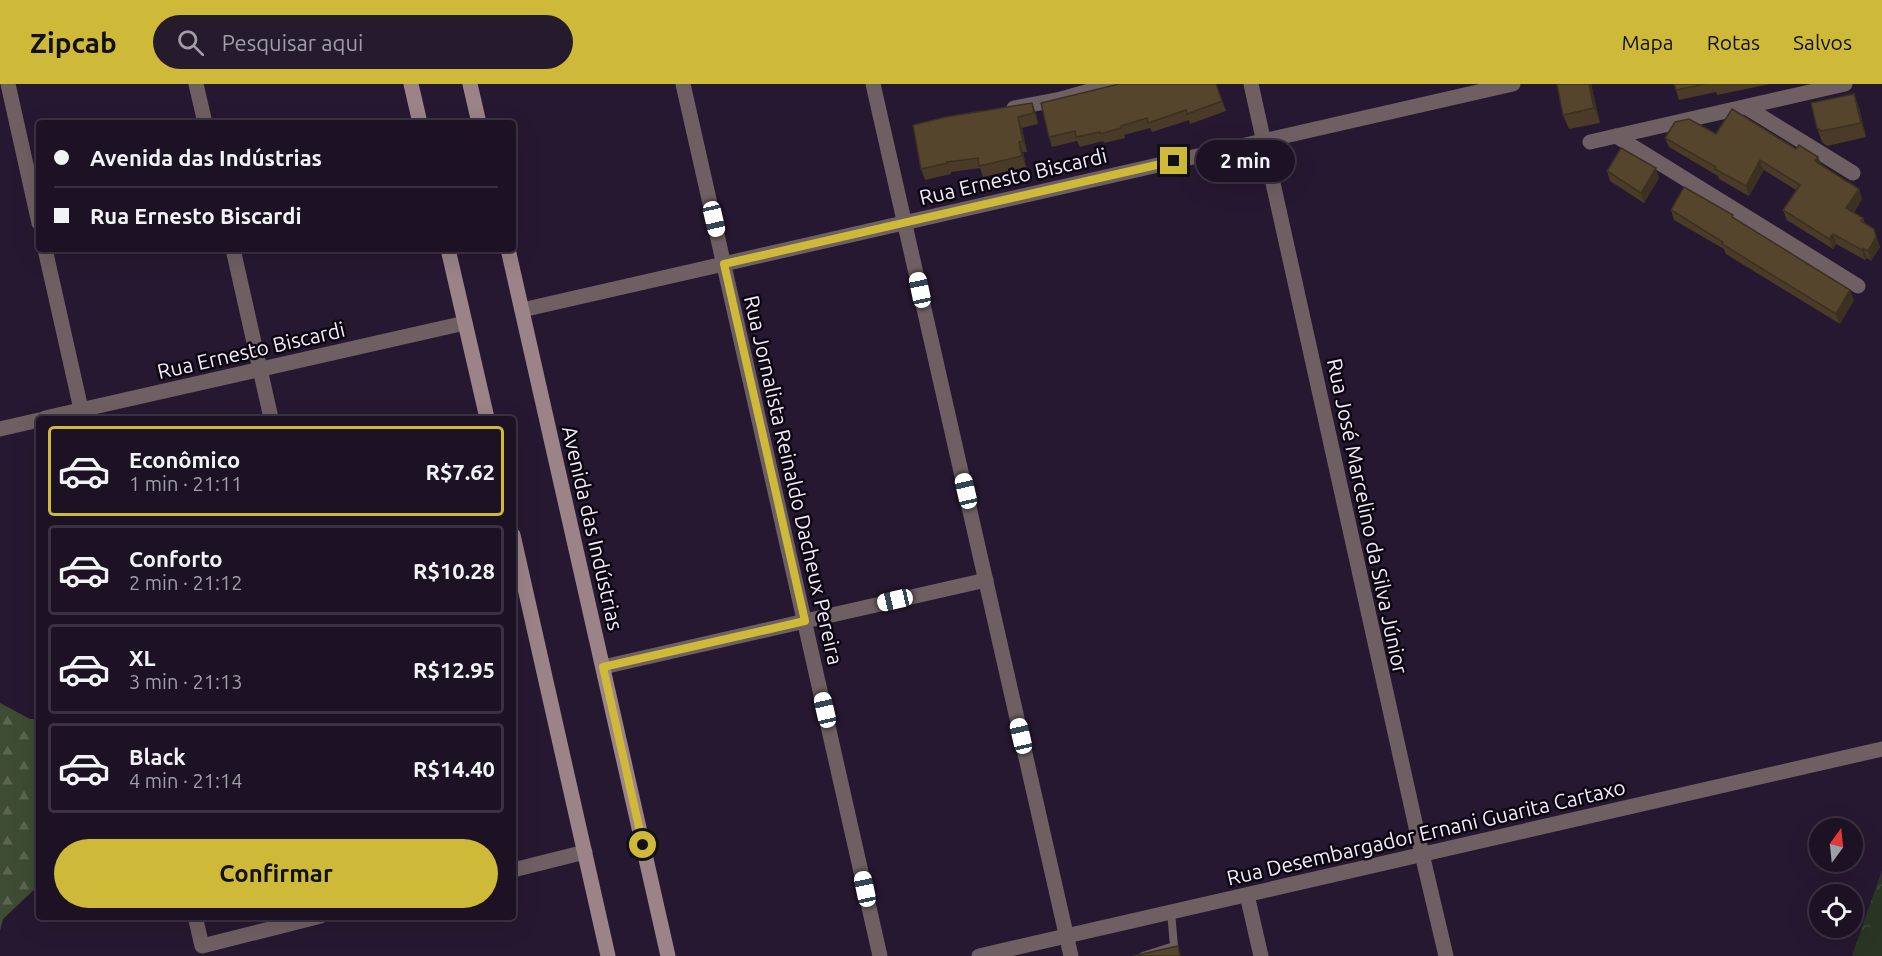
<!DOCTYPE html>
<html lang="pt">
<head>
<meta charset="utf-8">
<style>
  body { margin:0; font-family:Ubuntu,sans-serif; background:#251b2c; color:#f1f3f6; height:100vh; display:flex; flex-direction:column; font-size:22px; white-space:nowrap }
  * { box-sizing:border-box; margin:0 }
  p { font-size:20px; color:#a09ea6 }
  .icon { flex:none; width:33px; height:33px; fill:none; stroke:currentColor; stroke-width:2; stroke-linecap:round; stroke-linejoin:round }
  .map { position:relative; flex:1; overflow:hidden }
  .details { position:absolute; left:36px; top:332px; width:480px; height:504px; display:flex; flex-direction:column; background:#1c1224; border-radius:6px; box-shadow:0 6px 24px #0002,0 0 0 2px #3a3241 }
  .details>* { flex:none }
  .banner { position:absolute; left:36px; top:36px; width:480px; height:132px; border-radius:6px; box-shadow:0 6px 24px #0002,0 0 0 2px #3a3241; display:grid; align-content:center; height:132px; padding:0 18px; background:#1c1224 }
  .needle { width:39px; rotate:15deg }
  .buttons { position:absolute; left:1809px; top:734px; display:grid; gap:12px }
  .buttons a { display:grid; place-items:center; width:54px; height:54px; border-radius:50%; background:#1c1224; box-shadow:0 6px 24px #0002,0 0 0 2px #3a3241; font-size:30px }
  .end { position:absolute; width:27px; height:27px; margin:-14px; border:8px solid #ceb938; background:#111; box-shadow:0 0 0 3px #111 }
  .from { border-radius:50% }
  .bubble { position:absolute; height:42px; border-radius:21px; background:#1c1224; box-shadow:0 6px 24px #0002,0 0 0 2px #3a3241; font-size:20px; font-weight:700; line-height:42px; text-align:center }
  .car { position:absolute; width:18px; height:36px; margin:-18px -9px; border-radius:8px; box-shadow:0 0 4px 2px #0007; background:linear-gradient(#fff 24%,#345 0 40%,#fff 0 76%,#345 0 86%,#fff 0) }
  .banner b { display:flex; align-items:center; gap:21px; height:57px; font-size:22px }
  .banner b+b { border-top:2px solid #3a3241 }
  .banner i { width:15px; height:15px; background:#f1f3f6 }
  ul { padding:10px 0 0; list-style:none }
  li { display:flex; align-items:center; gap:18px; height:90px; margin:0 12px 9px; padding:0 6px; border:3px solid #3a3241; border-radius:6px }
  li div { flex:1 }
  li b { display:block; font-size:22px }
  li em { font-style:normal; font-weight:700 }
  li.active { border-color:#ceb938 }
  li>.icon { width:54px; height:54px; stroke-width:1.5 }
  .cta { display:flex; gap:12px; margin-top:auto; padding:12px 18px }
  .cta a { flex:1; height:69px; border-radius:36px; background:#ceb938; color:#111; font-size:24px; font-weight:700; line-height:69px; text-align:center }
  header { display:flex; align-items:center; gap:36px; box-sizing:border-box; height:84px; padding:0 30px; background:#ceb938; color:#111 }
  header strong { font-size:28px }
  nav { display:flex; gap:33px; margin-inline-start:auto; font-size:21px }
  .search { width:420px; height:54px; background:#251b2c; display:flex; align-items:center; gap:15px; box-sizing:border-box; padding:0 21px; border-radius:33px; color:#a09ea6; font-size:22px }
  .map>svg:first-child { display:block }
</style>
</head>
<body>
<header>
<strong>Zipcab</strong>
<div class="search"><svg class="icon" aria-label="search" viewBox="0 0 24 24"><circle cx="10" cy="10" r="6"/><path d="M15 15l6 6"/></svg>Pesquisar aqui</div>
<nav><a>Mapa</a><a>Rotas</a><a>Salvos</a></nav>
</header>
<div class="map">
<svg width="1882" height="872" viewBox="0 0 1882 872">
  <defs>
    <pattern id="forest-firs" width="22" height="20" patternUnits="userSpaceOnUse" patternTransform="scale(1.5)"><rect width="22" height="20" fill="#3d4c33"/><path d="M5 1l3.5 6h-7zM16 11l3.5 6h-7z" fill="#5a6651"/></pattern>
    <pattern id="park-crowns" width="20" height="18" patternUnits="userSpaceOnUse" patternTransform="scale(1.5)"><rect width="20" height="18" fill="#2a3623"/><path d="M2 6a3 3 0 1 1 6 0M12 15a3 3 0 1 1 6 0" fill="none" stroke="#3f4a39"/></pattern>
  </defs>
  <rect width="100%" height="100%" fill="#261830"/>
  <path fill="url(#forest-firs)" d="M 0,619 L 30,635 L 39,635 L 39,801 L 3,835 L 0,847 Z"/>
  <path fill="url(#park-crowns)" d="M 1882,786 L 1882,872 L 1852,872 Z"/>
  <path fill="#2a3623" d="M 1882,804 L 1882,872 L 1862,872 Z"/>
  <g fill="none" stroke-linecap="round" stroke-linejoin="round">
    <path stroke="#6e5f62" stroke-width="8" d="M 1143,872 L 1174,862 L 1171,828"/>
    <g stroke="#6e5f62" stroke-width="15">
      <path d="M 8,0 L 39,139"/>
      <path d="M 196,0 L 205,39"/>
      <path d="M 683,0 L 880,872"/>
      <path d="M 873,0 L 1071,872"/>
      <path d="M 1251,0 L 1422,770 L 1446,872"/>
      <path d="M 1746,23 L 1853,89"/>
      <path d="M 1014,24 L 1061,15 L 1114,0"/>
      <path d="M 1616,52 L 1858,202"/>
      <path d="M 1590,58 L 1845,0"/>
      <path d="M 45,165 L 83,334"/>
      <path d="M 233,165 L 271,334"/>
      <path d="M 522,226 L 1513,0"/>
      <path d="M 45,334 L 465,239"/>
      <path d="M 0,345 L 39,336"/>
      <path d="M 603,583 L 986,496"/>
      <path d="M 513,786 L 585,768"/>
      <path d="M 1247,811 L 1261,872"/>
      <path d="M 195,832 L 202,862 L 321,832"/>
      <path d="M 979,872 L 1882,665"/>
    </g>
    <g stroke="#9b8388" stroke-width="15">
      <path d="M 411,0 L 420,39"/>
      <path d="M 470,0 L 479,39"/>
      <path d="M 448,165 L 487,334"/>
      <path d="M 508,165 L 668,872"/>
      <path d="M 513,451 L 608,872"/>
    </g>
  </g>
  <g fill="#493b27">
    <path d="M 1216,0 L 1226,27 L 1190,40 L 1189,36 L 1152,48 L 1150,44 L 1124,51 L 1125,54 L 1104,59 L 1103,57 L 1080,63 L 1077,57 L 1052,63 L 1049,53 Z"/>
    <path d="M 1591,0 L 1600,39 L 1569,45 L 1563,31 Z"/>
    <path d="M 1674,0 L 1770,0 L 1717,11 L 1716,8 L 1679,16 Z"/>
    <path d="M 1854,10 L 1859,24 L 1866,53 L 1827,62 L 1822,58 L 1817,44 Z"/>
    <path d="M 1036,29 L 1038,40 L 1022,44 L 1027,68 L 1023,68 L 1026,83 L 983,93 L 980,84 L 951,88 L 951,90 L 925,96 L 921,85 L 913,41 Z"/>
    <path d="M 1716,50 L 1821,81 L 1859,105 L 1862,115 L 1854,129 L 1863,134 L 1865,140 L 1877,155 L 1880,163 L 1871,177 L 1867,174 L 1865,176 L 1836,160 L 1833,165 L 1787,136 L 1783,126 L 1796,106 L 1764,86 L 1749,112 L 1719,95 L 1718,92 L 1669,63 L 1665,54 Z"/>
    <path d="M 1607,87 L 1659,94 L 1644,119 L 1610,97 Z"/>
    <path d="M 1671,126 L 1734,134 L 1854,216 L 1840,240 L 1726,170 L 1724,165 L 1674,136 Z"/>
  </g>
  <g fill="#3c3020">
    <path d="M 1589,0 L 1591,0 L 1600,39 L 1594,24 Z"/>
    <path d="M 1854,10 L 1859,24 L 1866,53 L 1861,39 Z"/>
    <path d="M 1032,19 L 1036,29 L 1038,40 L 1034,29 Z"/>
    <path d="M 1018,33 L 1022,44 L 1027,68 L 1023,57 Z"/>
    <path d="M 1019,58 L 1023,68 L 1026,83 L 1022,72 Z"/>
    <path d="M 1818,73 L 1822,82 L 1815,77 Z"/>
    <path d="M 1760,76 L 1764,86 L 1749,112 L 1746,102 Z"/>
    <path d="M 1656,84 L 1659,94 L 1644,119 L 1641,109 Z"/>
    <path d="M 1859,105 L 1862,115 L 1850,134 L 1846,124 Z"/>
    <path d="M 1874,145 L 1880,163 L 1871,177 L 1868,167 Z"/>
    <path d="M 1833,150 L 1836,160 L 1833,165 L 1829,155 Z"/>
    <path d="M 1863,164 L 1867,174 L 1865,176 L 1862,166 Z"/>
    <path d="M 1850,206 L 1854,216 L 1840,240 L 1836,230 Z"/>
  </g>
  <g fill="#55452d" stroke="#3c3020" stroke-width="1.5">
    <path d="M 1119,0 L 1216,0 L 1222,17 L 1187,30 L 1186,26 L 1148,39 L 1147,34 L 1121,42 L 1121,44 L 1100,50 L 1100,48 L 1076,53 L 1075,47 L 1049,53 L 1041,19 Z"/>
    <path d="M 1557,0 L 1589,0 L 1594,24 L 1563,31 Z"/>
    <path d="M 1674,0 L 1705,0 L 1676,6 Z"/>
    <path d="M 1854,10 L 1861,39 L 1822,47 L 1817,44 L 1811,19 Z"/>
    <path d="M 1032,19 L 1034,29 L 1018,33 L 1023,57 L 1019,58 L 1022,72 L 979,82 L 978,74 L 947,78 L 948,79 L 921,85 L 913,41 L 946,33 Z"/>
    <path d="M 1732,25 L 1796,65 L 1799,61 L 1818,73 L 1815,77 L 1859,105 L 1846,124 L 1863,134 L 1861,137 L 1874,145 L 1876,153 L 1868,167 L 1863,164 L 1862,166 L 1833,150 L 1829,155 L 1783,126 L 1800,101 L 1760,76 L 1746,102 L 1715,85 L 1716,83 L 1665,54 L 1675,38 L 1689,35 L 1716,50 Z"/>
    <path d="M 1621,64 L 1656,84 L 1641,109 L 1607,87 Z"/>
    <path d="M 1684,103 L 1733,131 L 1732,133 L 1850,206 L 1836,230 L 1722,160 L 1723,158 L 1671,126 Z"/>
    <path d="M 1178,862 L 1180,872 L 1133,872 Z"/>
  </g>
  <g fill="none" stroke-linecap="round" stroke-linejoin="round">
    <path stroke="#ceb938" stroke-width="8" d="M 643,761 L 603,583 L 805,537 L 724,180 L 1174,77"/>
  </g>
  <g text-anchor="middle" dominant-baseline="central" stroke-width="5" stroke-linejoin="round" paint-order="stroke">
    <g font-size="21" fill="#f4ebfc" stroke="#0c0610">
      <text transform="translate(1013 92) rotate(-13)">Rua Ernesto Biscardi</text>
      <text transform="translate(251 266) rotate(-13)">Rua Ernesto Biscardi</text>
      <text transform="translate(794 396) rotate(77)">Rua Jornalista Reinaldo Dacheux Pereira</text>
      <text transform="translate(1368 432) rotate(78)">Rua José Marcelino da Silva Júnior</text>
      <text transform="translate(593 444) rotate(77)">Avenida das Indústrias</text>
      <text transform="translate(1426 748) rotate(-13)">Rua Desembargador Ernani Guarita Cartaxo</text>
    </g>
  </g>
</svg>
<div class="buttons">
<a><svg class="needle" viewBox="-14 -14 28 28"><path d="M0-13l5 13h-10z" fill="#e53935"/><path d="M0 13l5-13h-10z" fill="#a09ea6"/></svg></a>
<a><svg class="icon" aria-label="locate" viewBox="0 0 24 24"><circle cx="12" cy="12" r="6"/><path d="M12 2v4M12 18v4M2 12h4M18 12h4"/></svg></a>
</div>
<i class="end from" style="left:643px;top:761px"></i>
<i class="end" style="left:1174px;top:77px"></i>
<div class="bubble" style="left:1196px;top:56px;width:99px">2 min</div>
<i class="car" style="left:714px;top:135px;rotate:167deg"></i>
<i class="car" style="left:920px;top:206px;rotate:348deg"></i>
<i class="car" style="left:966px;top:407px;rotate:347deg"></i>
<i class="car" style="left:895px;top:516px;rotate:257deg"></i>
<i class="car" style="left:825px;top:626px;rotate:347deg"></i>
<i class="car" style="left:1021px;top:652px;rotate:347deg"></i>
<i class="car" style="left:865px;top:805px;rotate:348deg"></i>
<div class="banner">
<b><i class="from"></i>Avenida das Indústrias</b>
<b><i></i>Rua Ernesto Biscardi</b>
</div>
<section class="details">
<ul>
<li class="active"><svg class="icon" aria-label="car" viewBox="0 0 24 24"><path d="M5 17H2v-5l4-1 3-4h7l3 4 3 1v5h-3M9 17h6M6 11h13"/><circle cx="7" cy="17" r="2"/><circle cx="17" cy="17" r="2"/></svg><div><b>Econômico</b><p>1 min · 21:11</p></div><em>R$7.62</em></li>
<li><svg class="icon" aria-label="car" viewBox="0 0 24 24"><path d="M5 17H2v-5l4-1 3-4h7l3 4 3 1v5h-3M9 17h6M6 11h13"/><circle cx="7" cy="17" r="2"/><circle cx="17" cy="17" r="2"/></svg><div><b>Conforto</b><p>2 min · 21:12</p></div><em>R$10.28</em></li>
<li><svg class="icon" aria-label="car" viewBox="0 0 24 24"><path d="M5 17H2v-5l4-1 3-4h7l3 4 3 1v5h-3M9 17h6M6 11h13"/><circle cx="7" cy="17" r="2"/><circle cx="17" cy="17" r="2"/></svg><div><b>XL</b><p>3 min · 21:13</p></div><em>R$12.95</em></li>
<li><svg class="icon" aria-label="car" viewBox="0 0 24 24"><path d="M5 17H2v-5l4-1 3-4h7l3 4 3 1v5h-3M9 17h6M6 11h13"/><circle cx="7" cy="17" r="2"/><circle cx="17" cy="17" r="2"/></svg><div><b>Black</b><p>4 min · 21:14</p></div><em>R$14.40</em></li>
</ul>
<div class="cta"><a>Confirmar</a></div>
</section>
</div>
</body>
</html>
